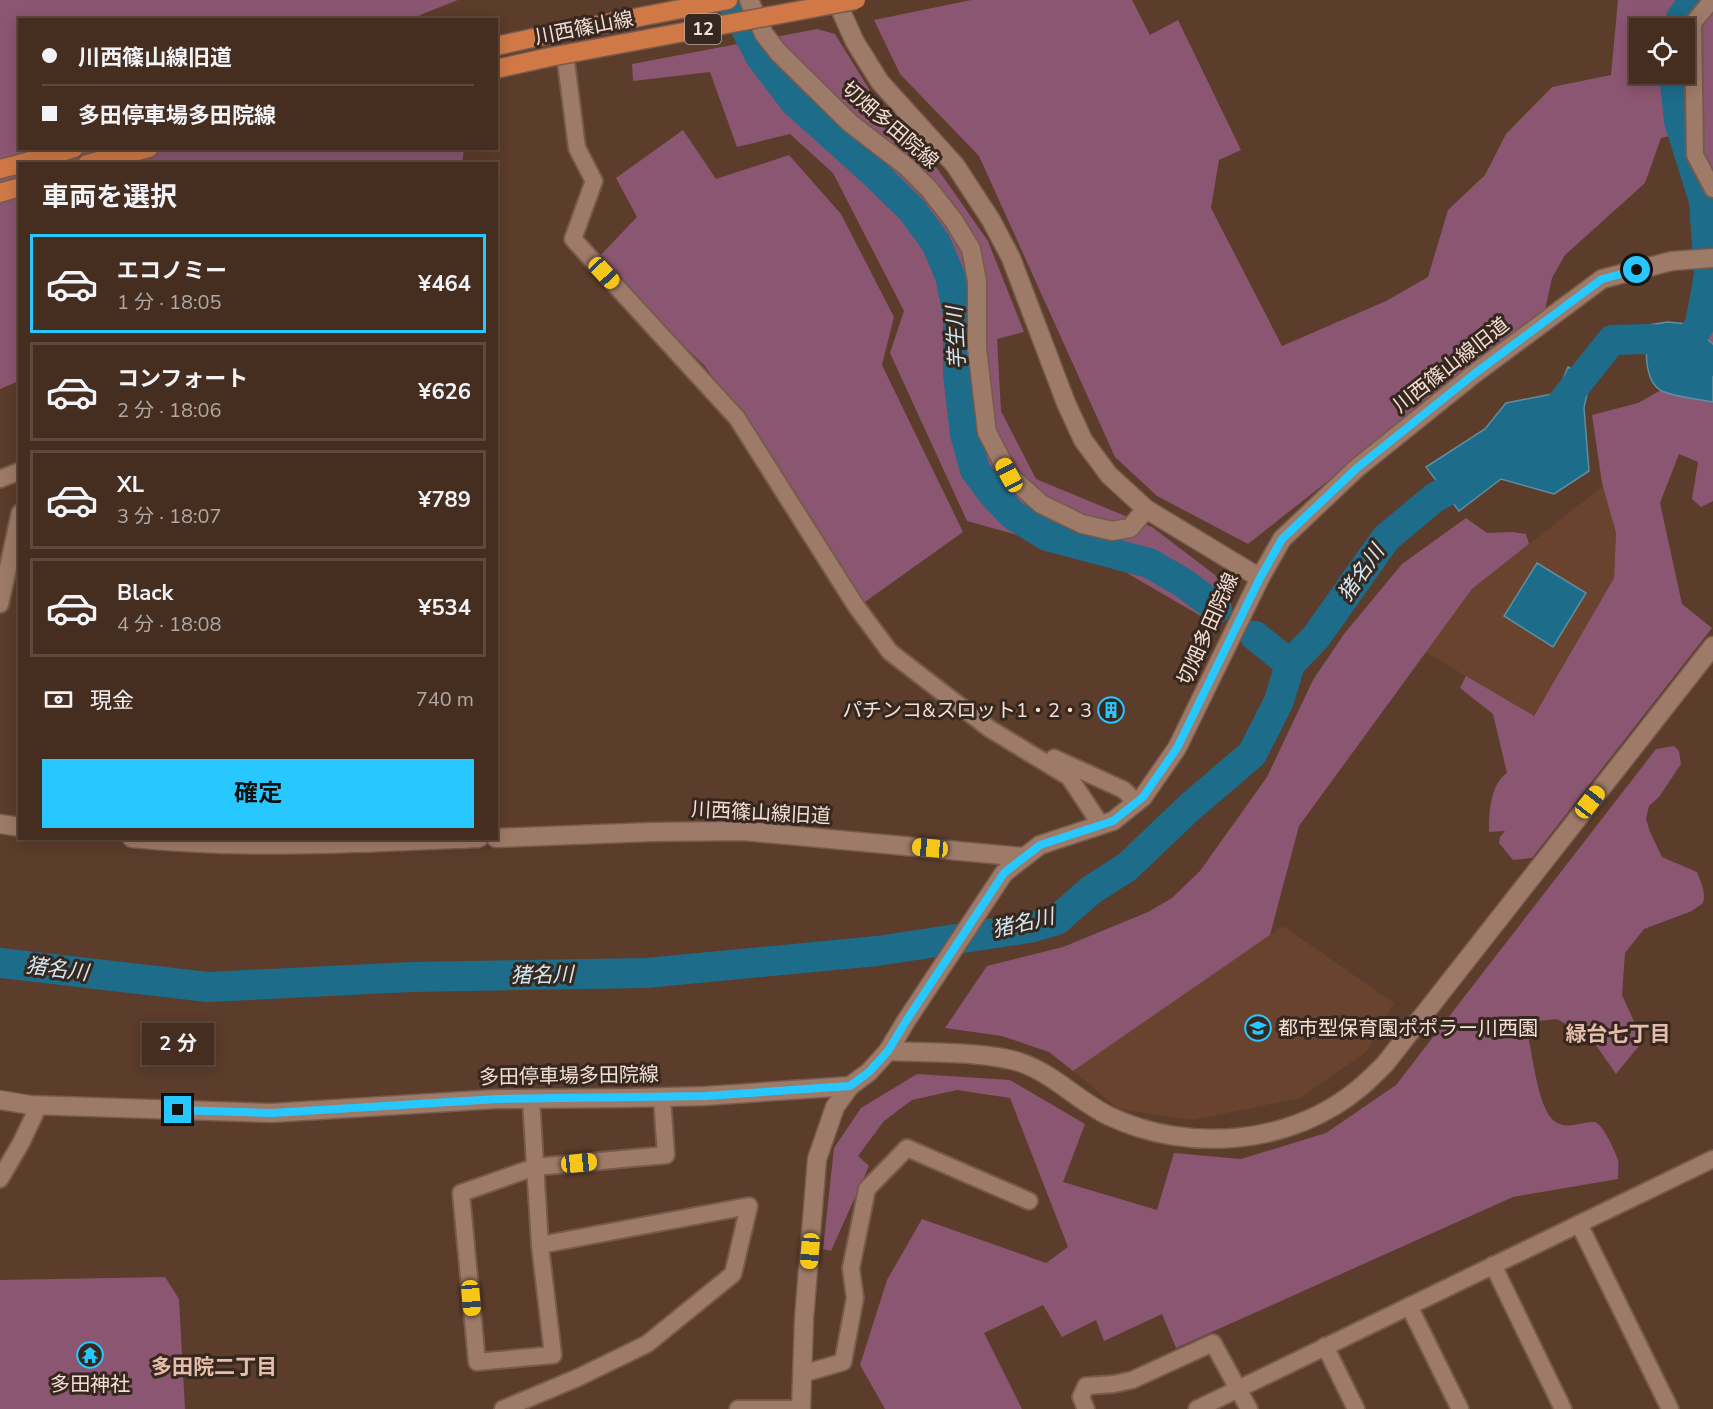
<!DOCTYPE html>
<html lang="ja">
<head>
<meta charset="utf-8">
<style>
  body { margin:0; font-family:"Nunito Sans","Noto Sans JP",sans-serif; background:#4f392d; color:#f1f3f6; height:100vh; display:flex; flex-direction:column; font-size:22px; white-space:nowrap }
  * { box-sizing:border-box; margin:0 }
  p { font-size:20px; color:#b0a8a5 }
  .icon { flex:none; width:33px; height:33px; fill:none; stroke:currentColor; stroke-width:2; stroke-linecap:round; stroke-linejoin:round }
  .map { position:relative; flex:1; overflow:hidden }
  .panel { position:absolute; left:18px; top:162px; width:480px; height:678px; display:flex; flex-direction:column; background:#452d20; border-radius:0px; box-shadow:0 3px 15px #0003,0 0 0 2px #5d493e }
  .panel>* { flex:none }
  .hud { position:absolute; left:18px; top:18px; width:480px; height:132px; border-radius:0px; box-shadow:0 3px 15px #0003,0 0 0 2px #5d493e; display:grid; align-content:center; height:132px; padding:0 24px; background:#452d20 }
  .buttons { position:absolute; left:1629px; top:18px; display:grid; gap:12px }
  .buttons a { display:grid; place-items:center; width:66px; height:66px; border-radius:0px; background:#452d20; box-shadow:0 3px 15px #0003,0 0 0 2px #5d493e; font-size:30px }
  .end { position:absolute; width:27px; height:27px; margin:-14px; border:8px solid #27c8ff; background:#111; box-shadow:0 0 0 3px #111 }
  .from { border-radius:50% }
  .bubble { position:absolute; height:42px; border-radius:0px; background:#452d20; box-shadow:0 3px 15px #0003,0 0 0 2px #5d493e; font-size:20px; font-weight:700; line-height:42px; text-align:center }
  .car { position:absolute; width:18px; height:36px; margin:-18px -9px; border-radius:8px; box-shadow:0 0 4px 2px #0007; background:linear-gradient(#f5c518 24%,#345 0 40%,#f5c518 0 76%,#345 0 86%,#f5c518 0) }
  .hud b { display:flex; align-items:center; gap:21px; height:57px; font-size:22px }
  .hud b+b { border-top:2px solid #5d493e }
  .hud i { width:15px; height:15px; background:#f1f3f6 }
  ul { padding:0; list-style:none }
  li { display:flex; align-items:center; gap:18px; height:99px; margin:0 12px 9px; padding:0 12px; border:3px solid #5d493e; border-radius:0px }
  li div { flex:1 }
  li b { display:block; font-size:22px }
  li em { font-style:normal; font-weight:700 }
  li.active { border-color:#27c8ff }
  li>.icon { width:54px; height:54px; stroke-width:1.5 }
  h2 { padding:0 24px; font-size:27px; line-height:72px }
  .pay { display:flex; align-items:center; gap:15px; height:66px; padding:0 24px; font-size:22px }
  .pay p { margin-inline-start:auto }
  .action { display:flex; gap:12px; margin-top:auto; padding:12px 24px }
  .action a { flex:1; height:69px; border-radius:0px; background:#27c8ff; color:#111; font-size:24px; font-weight:700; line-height:69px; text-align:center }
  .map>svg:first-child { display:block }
</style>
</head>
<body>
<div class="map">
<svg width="1713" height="1409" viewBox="0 0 1713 1409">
  <rect width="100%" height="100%" fill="#5c3c2b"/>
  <g fill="#6a432f">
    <path d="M 1603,486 L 1616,533 L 1614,578 L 1533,717 L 1426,652 L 1472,589 Z"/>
    <path d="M 1283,926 L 1394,1003 L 1366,1052 L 1300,1098 L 1192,1120 L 1119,1109 L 1073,1071 Z"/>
  </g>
  <g fill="#8b5671" fill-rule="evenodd">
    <path d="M 0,0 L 458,0 L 420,15 L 417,20 L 20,20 L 20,148 L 464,149 L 462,164 L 20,164 L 19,381 L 0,389 Z"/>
    <path d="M 971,0 L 1132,0 L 1150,35 L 1178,20 L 1241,150 L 1219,160 L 1211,208 L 1282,346 L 1386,301 L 1428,277 L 1448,210 L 1485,175 L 1506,134 L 1552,87 L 1611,75 L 1618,0 L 1713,0 L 1713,185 L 1684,151 L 1674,135 L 1661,138 L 1645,183 L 1565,255 L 1552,278 L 1545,310 L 1248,544 L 1157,496 L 1115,457 L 979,156 L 900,74 L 874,20 ZM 1640,28 L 1684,28 L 1684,74 L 1640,74 Z"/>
    <path d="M 817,29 L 835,34 L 877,102 L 911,131 L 988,241 L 1024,332 L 997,339 L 1001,411 L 1036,479 L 1152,527 L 1215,575 L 1229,598 L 1216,625 L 1103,559 L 967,521 L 890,353 L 904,311 L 833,173 L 790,134 L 737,147 L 710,72 L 633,81 L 632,64 Z"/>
    <path d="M 683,130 L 716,179 L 789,155 L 841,214 L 894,317 L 882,365 L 963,532 L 862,604 L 768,456 L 704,365 L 594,262 L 637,217 L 616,178 Z"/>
    <path d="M 1713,271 L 1713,344 L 1688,324 L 1697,279 Z"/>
    <path d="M 1661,390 L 1713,402 L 1713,501 L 1701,507 L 1692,499 L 1698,462 L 1679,454 L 1660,503 L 1682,604 L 1712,628 L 1532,858 L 1513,860 L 1499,843 L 1500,837 L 1505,831 L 1489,832 C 1489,813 1490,784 1507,773 L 1493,714 L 1460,688 L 1466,676 L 1534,716 L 1614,578 L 1616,533 L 1602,483 L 1592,415 L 1638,403 Z"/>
    <path d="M 1466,518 L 1487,533 L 1512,532 L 1526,534 L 1529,544 L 1472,589 L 1299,826 L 1270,935 L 1073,1071 L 1049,1052 L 1002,1036 L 945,1028 L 987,966 L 1063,947 L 1148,912 L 1172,898 L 1200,871 L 1267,777 L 1313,680 L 1344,634 L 1402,564 Z"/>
    <path d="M 1674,746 L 1679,751 L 1681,764 L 1659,797 L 1649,806 L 1646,819 L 1650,832 L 1662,857 L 1697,872 C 1701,883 1706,891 1703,903 L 1692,911 L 1644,929 L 1625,953 L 1622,995 L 1643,1041 L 1616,1074 L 1591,1038 L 1557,1019 L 1538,1021 L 1529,1030 L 1528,1036 C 1533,1057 1538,1106 1553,1120 C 1565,1131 1580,1122 1594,1122 C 1602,1122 1615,1151 1618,1160 C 1619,1165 1618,1173 1618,1179 L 1513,1197 L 1176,1348 L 1162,1314 L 1104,1341 L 1096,1320 L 1062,1337 L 1043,1305 L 984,1333 L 1022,1409 L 885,1409 L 860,1365 L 887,1280 L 922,1219 L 1046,1263 L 1068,1247 L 1010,1098 L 957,1090 L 912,1100 L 884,1121 L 858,1156 L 869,1166 L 831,1251 L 823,1249 L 834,1148 L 861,1108 L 917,1074 L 1010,1080 L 1085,1124 L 1063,1182 L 1157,1210 L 1174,1153 L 1241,1159 L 1326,1133 L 1396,1085 L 1656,749 Z"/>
    <path d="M 165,1277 L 179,1299 L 185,1409 L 0,1409 L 0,1280 Z"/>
  </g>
  <g fill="#1d6c89" stroke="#5e8ea0" stroke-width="1.5">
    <path d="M 1668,322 L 1687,324 L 1713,344 L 1713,402 C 1698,399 1675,397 1662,391 C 1642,381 1646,344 1648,325 Z"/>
    <path d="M 1568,367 L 1590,380 L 1584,408 L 1589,471 L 1554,494 L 1501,479 L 1459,511 L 1426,467 L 1485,429 L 1506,403 L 1552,394 L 1558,391 Z"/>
    <path d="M 1537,563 L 1586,593 L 1553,647 L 1504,616 Z"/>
  </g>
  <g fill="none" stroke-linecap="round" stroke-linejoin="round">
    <g stroke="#1d6c89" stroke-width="30">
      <path d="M 731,0 L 760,56 L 794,101 L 871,170 L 912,210 L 936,243 L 950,276 L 958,315 L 958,374 L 965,434 L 975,470 L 994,495 L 1013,515 L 1047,536 L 1149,563 L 1182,582 L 1217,608"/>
      <path d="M 1680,28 L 1681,18 L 1694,0"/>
      <path d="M 1674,74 L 1679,121 L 1704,201 L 1709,275 L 1700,324 L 1684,350"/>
      <path d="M 1557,409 L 1612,340 L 1651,339 L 1713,361"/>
      <path d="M 1255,636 L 1290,664"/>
      <path d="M 0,963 L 208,987 L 411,977 L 646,973 L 877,951 L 1029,928 L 1057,920 L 1091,890 L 1127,867 L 1191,806 L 1252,754 L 1279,701 L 1290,664 L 1316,637 L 1386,538 L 1434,498 L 1480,473"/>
    </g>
    <g stroke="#765b4c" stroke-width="20">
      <g id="street">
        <path d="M 1712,0 L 1693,23 L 1695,155 L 1713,189"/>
        <path d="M 565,54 L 577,148 L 594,181 L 573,239 L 737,418 L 856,606 L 890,652 L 990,729 L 1069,777 L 1101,825"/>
        <path d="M 0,479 L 20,471"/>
        <path d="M 0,604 L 20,513"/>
        <path d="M 1054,758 L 1124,790 L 1136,802"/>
        <path d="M 0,1179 L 21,1143 L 39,1105"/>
        <path d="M 1579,1224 L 1670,1409"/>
        <path d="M 540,1245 L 553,1355 L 477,1362 L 461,1193 L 535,1167 L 666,1155 L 662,1097"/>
        <path d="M 1493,1265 L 1563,1409"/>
        <path d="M 1409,1306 L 1460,1409"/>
        <path d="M 1325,1346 L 1356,1409"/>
        <path d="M 802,1374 L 843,1362 L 855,1298 L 851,1268 L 867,1189 L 907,1148 L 1029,1201"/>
        <path d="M 503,1409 L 577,1378 L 647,1344 L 733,1274 L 749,1206 L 540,1245 L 531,1099"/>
        <path d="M 738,1409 L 801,1409"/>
        <path d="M 1086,1409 L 1081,1397 L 1086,1386 L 1114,1384 L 1132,1380 L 1213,1343 L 1249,1409"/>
        <path d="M 1197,1409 L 1713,1159"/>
      </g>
    </g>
    <g stroke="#765b4c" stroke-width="21">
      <g id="secondary">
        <path d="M 749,0 L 764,34 L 778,52 L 850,123 L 907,167 L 929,189 L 954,221 L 971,249 L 977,281 L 977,348 L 987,432 L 1009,475 L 1041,504 L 1082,524 L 1112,531 L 1130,528 L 1146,509"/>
        <path d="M 836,0 L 855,42 L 880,82 L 955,165 L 991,220 L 1011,258 L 1066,403 L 1083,440 L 1109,475 L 1146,509 L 1260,578"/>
        <path d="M 0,824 L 20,827"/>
        <path d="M 132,838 C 249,850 362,843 479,838"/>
        <path d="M 496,838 L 652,832 L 744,831 L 1023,857"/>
        <path d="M 888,1051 C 925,1053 984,1051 1019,1062 C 1053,1073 1078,1101 1109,1116 C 1189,1154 1293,1145 1362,1086 C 1370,1079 1377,1072 1385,1064 L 1713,646"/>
        <path d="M 0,1100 L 30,1105 L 271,1113 L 497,1099 L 628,1098 L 705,1096 L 850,1086 L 869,1072 L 888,1051 L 906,1021 L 1004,873 L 1040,845 L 1113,821 L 1143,797 L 1177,748 L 1260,578 L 1282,539 L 1357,468 L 1474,374 L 1602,279 L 1672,261 L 1713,258"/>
        <path d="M 801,1409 L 804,1319 L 817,1159 L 835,1107 L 850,1086"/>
      </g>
    </g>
    <g stroke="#765b4c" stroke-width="21">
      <g id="primary">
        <path d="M 496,46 L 551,34 L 728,0"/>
        <path d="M 496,69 L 550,57"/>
        <path d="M 20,164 L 74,148"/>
        <path d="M 87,164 L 149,148"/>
        <path d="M 0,169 L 20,164"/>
        <path d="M 0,193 L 20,187"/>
      </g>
    </g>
    <use href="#street" stroke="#9e7a68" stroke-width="16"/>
    <use href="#secondary" stroke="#9e7a68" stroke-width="18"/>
    <use href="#primary" stroke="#d07947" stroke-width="18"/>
    <g stroke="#765b4c" stroke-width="21" stroke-linecap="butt">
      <path id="primary-bridge" d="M 550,57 L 856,0"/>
    </g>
    <use href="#primary-bridge" stroke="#d07947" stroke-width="18"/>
  </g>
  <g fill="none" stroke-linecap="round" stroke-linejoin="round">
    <path stroke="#27c8ff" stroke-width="8" d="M 178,1110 L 272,1113 L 497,1099 L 705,1096 L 850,1086 L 869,1072 L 888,1051 L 906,1021 L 1004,873 L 1040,845 L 1113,821 L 1143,797 L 1177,748 L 1260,578 L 1282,539 L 1357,468 L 1474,374 L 1602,279 L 1637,270"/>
  </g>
  <defs>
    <g id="building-ring" transform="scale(1.35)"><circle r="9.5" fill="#36271f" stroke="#27c8ff" stroke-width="1.5"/><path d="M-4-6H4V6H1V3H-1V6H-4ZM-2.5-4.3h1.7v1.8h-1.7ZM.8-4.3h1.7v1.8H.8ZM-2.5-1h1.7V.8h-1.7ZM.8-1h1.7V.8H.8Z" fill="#27c8ff"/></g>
    <g id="school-ring" transform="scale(1.35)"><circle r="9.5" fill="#36271f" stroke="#27c8ff" stroke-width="1.5"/><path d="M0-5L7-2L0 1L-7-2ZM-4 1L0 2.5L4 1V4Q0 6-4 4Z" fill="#27c8ff"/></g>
    <g id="temple-ring" transform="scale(1.35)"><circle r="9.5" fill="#36271f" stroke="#27c8ff" stroke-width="1.5"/><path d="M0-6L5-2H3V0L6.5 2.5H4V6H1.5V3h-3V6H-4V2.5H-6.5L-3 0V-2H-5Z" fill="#27c8ff"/></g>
  </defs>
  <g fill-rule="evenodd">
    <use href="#building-ring" x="1111" y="710"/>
    <use href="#school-ring" x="1258" y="1028"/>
    <use href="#temple-ring" x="90" y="1355"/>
  </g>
  <g text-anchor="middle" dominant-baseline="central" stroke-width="6" stroke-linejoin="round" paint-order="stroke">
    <rect fill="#36271f" stroke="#bba89e" stroke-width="1.5" x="685" y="14" width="36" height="30" rx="4.5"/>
    <g font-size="18" font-weight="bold" fill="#f4dfd5">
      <text x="703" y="29">12</text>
    </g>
    <g font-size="20" fill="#f4dfd5" stroke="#36271f">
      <text transform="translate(584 28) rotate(-11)">川西篠山線</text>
      <text transform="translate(890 125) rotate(41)">切畑多田院線</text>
      <text transform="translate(1451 365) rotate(-38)">川西篠山線旧道</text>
      <text transform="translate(1208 629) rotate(-66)">切畑多田院線</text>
      <text transform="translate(761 813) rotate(3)">川西篠山線旧道</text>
      <text transform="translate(569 1076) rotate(-1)">多田停車場多田院線</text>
    </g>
    <g font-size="20" fill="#f4dfd5" stroke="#36271f" text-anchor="end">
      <text x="1092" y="710">パチンコ&amp;スロット1・2・3</text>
      <text x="1278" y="1028" text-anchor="start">都市型保育園ポポラー川西園</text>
      <text x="90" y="1384" text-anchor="middle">多田神社</text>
    </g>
    <g font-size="21" font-style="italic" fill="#d1e8f2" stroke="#36271f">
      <text transform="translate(956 338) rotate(-93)">芋生川</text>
      <text transform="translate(1361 573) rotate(-55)">猪名川</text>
      <text transform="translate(1023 923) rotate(-13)">猪名川</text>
      <text transform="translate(57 969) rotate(7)">猪名川</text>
      <text transform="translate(542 975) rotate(-1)">猪名川</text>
    </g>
    <g font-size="21" font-weight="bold" fill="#e5bdaa" stroke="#36271f">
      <text x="1618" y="1034">緑台七丁目</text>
      <text x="214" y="1367">多田院二丁目</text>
    </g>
  </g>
</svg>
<div class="buttons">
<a><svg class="icon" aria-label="locate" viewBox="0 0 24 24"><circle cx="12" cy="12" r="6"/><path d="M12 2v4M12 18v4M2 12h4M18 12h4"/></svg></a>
</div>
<i class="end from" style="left:1637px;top:270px"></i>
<i class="end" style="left:178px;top:1110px"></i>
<div class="bubble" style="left:142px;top:1023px;width:72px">2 分</div>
<i class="car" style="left:604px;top:273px;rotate:137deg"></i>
<i class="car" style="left:1009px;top:475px;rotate:332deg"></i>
<i class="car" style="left:1590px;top:802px;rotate:38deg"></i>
<i class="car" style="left:930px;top:848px;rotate:275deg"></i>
<i class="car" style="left:579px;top:1163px;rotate:84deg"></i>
<i class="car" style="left:810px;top:1251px;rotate:185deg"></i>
<i class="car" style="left:471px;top:1298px;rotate:175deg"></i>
<div class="hud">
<b><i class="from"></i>川西篠山線旧道</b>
<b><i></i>多田停車場多田院線</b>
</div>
<section class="panel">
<h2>車両を選択</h2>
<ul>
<li class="active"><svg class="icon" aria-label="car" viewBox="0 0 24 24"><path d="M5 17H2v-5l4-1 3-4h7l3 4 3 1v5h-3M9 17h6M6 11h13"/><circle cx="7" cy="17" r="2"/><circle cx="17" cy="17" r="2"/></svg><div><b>エコノミー</b><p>1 分 · 18:05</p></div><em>¥464</em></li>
<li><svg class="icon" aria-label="car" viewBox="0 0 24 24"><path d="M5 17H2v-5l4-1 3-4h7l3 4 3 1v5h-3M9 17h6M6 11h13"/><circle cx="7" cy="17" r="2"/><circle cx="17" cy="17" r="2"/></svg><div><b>コンフォート</b><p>2 分 · 18:06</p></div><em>¥626</em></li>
<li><svg class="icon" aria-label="car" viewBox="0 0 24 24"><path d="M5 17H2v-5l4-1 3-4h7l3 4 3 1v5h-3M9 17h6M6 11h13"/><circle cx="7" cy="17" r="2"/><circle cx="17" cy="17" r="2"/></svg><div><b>XL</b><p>3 分 · 18:07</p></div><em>¥789</em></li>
<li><svg class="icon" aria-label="car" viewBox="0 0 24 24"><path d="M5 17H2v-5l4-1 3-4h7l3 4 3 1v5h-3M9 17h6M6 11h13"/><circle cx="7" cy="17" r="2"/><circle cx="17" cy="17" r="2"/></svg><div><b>Black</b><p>4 分 · 18:08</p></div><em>¥534</em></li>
</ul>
<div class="pay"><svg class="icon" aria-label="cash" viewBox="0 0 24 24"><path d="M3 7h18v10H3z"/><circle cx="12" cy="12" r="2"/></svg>現金<p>740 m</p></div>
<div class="action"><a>確定</a></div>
</section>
</div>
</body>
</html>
